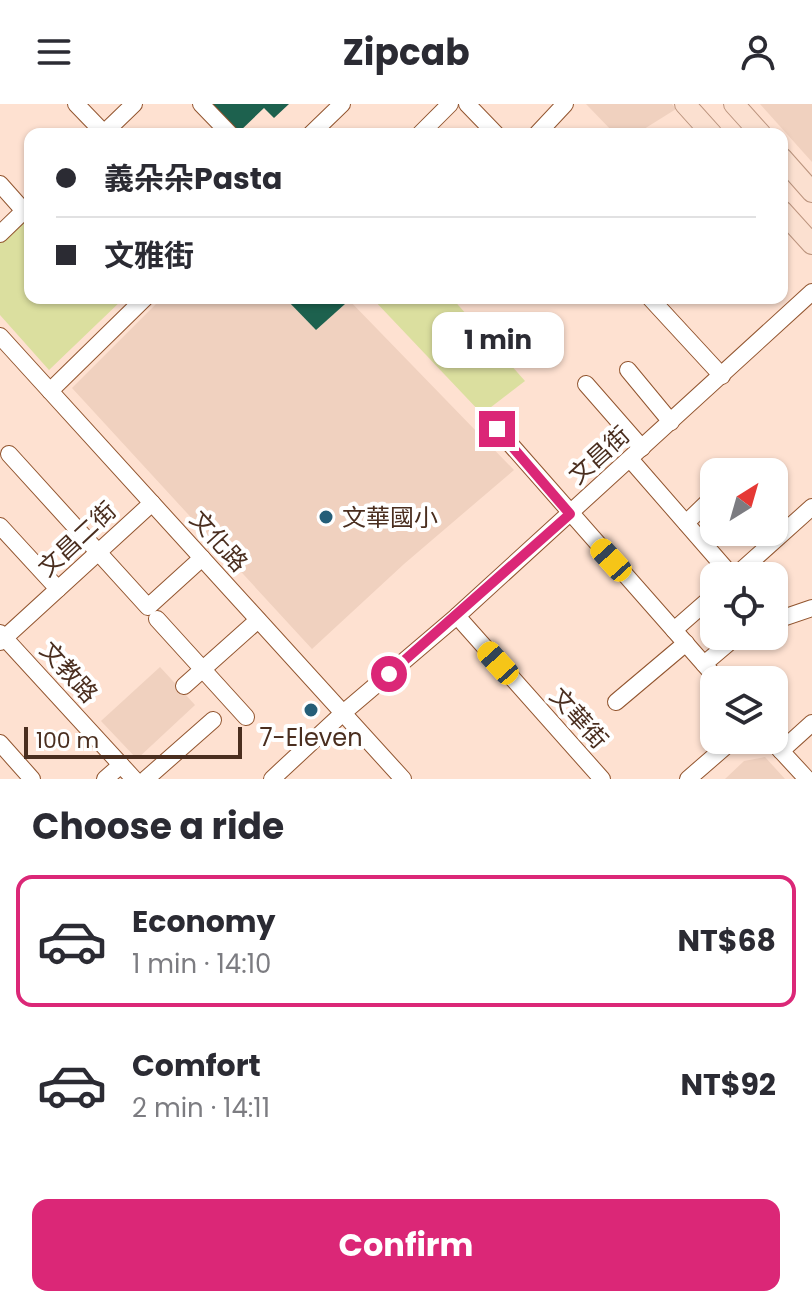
<!DOCTYPE html>
<html lang="en">
<head>
<meta charset="utf-8">
<style>
  body { margin:0; font-family:Poppins,"Noto Sans TC",sans-serif; background:#f2f2f3; color:#2b2b33; height:100vh; display:flex; flex-direction:column; font-size:30px; white-space:nowrap }
  * { box-sizing:border-box; margin:0 }
  p { font-size:26px; color:#7c7c81 }
  .icon { flex:none; width:44px; height:44px; fill:none; stroke:currentColor; stroke-width:2; stroke-linecap:round; stroke-linejoin:round }
  .map { position:relative; height:675px; overflow:hidden }
  .panel { display:flex; flex-direction:column; background:#fff; flex:1 }
  .panel>* { flex:none }
  .hud { position:absolute; left:24px; top:24px; width:764px; height:176px; border-radius:16px; box-shadow:0 2px 6px #0004; display:grid; align-content:center; height:176px; padding:0 32px; background:#fff }
  .needle { width:52px; rotate:37deg }
  .controls { position:absolute; left:700px; top:354px; display:grid; gap:16px }
  .controls a { display:grid; place-items:center; width:88px; height:88px; border-radius:16px; background:#fff; box-shadow:0 2px 6px #0004; font-size:40px }
  .scale { position:absolute; left:24px; bottom:20px; width:218px; box-sizing:border-box; padding-left:8px; border:4px solid #4a2e1f; border-top:0; font-size:22px; line-height:28px; white-space:nowrap; color:#4a2e1f; -webkit-text-stroke:6px #fff; paint-order:stroke }
  .end { position:absolute; width:36px; height:36px; margin:-18px; border:10px solid #db2777; background:#fff; box-shadow:0 0 0 4px #fff }
  .from { border-radius:50% }
  .bubble { position:absolute; height:56px; border-radius:16px; background:#fff; box-shadow:0 2px 6px #0004; font-size:26px; font-weight:700; line-height:56px; text-align:center }
  .car { position:absolute; width:24px; height:48px; margin:-24px -12px; border-radius:10px; box-shadow:0 0 6px 2px #0007; background:linear-gradient(#f5c518 24%,#345 0 40%,#f5c518 0 76%,#345 0 86%,#f5c518 0) }
  .hud b { display:flex; align-items:center; gap:28px; height:76px; font-size:30px }
  .hud b+b { border-top:2px solid #e1e1e2 }
  .hud i { width:20px; height:20px; background:#2b2b33 }
  ul { padding:0; list-style:none }
  li { display:flex; align-items:center; gap:24px; height:132px; margin:0 16px 12px; padding:0 16px; border:4px solid transparent; border-radius:16px }
  li div { flex:1 }
  li b { display:block; font-size:30px }
  li em { font-style:normal; font-weight:700 }
  li.current { border-color:#db2777 }
  li>.icon { width:72px; height:72px; stroke-width:1.5 }
  h2 { padding:0 32px; font-size:36px; line-height:96px }
  .primary-button { display:flex; gap:16px; margin-top:auto; padding:16px 32px }
  .primary-button a { flex:1; height:92px; border-radius:16px; background:#db2777; color:#fff; font-size:32px; font-weight:700; line-height:92px; text-align:center }
  header { display:flex; justify-content:space-between; align-items:center; height:104px; padding:0 32px; background:#fff; font-size:36px; font-weight:700 }
  .map>svg:first-child { display:block }
</style>
</head>
<body>
<header><svg class="icon" aria-label="menu" viewBox="0 0 24 24"><path d="M4 6h16M4 12h16M4 18h16"/></svg>Zipcab<svg class="icon" aria-label="person" viewBox="0 0 24 24"><circle cx="12" cy="8" r="4"/><path d="M4 21q1-7 8-7t8 7"/></svg></header>
<div class="map">
<svg width="812" height="675" viewBox="0 0 812 675">
  <rect width="100%" height="100%" fill="#fee1d1"/>
  <g fill="#f0d1bf">
    <path d="M 586,0 L 672,0 L 676,5 L 636,30 L 615,30 Z"/>
    <path d="M 761,0 L 812,0 L 812,58 L 760,0 Z"/>
    <path d="M 162,194 L 347,194 L 514,366 L 404,460 L 312,545 L 72,284 Z"/>
    <path d="M 160,563 L 195,601 L 137,655 L 101,617 Z"/>
    <path d="M 765,653 L 785,675 L 725,675 L 744,657 Z"/>
  </g>
  <g fill="#dbdf9f">
    <path d="M 30,105 L 30,194 L 123,195 L 49,266 L 0,211 L 0,134 Z"/>
    <path d="M 372,194 L 452,194 L 525,277 L 482,310 Z"/>
  </g>
  <g fill="#1d614e">
    <path d="M 211,0 L 289,0 L 274,14 L 264,4 L 238,29 Z"/>
    <path d="M 285,194 L 339,194 L 345,200 L 316,226 Z"/>
  </g>
  <g fill="none" stroke-linecap="round" stroke-linejoin="round">
    <g stroke="#92552f" stroke-width="18">
      <g id="minor">
        <path d="M 76,0 L 104,29"/>
        <path d="M 201,0 L 230,30"/>
        <path d="M 467,0 L 496,30"/>
        <path d="M 103,30 L 134,0"/>
        <path d="M 311,30 L 342,0"/>
        <path d="M 420,30 L 450,0"/>
        <path d="M 537,30 L 565,0"/>
        <path d="M 0,80 L 24,107"/>
        <path d="M 0,130 L 30,101"/>
        <path d="M 650,194 L 722,272"/>
        <path d="M 0,232 L 403,675"/>
        <path d="M 628,266 L 671,318"/>
        <path d="M 586,280 L 642,344"/>
        <path d="M 50,287 L 145,194"/>
        <path d="M 497,325 L 718,576"/>
        <path d="M 9,350 L 148,503 L 202,454"/>
        <path d="M 630,355 L 732,472"/>
        <path d="M 686,419 L 714,392"/>
        <path d="M 0,422 L 58,485"/>
        <path d="M 735,472 L 812,403"/>
        <path d="M 457,512 L 602,675"/>
        <path d="M 157,515 L 246,613"/>
        <path d="M 774,517 L 812,504"/>
        <path d="M 674,526 L 714,491"/>
        <path d="M 0,529 L 134,675"/>
        <path d="M 0,538 L 152,399"/>
        <path d="M 704,560 L 737,532"/>
        <path d="M 184,582 L 258,516"/>
        <path d="M 616,598 L 686,539"/>
        <path d="M 771,636 L 807,675"/>
        <path d="M 0,639 L 32,675"/>
        <path d="M 781,647 L 812,619"/>
        <path d="M 105,675 L 121,661"/>
        <path d="M 146,675 L 213,616"/>
        <path d="M 272,675 L 343,609 L 457,512 L 812,188"/>
        <path d="M 688,675 L 733,636"/>
      </g>
    </g>
    <g stroke="#bb947e" stroke-width="22">
      <g id="major">
        <path d="M 685,0 L 712,30"/>
        <path d="M 734,0 L 761,30"/>
        <path d="M 782,54 L 812,88"/>
        <path d="M 782,107 L 812,140"/>
      </g>
    </g>
    <use href="#minor" stroke="#fff" stroke-width="16"/>
    <use href="#major" stroke="#fbe0d0" stroke-width="20"/>
  </g>
  <g fill="none" stroke-linecap="round" stroke-linejoin="round">
    <path stroke="#db2777" stroke-width="10" d="M 389,570 L 570,410 L 497,325"/>
  </g>
  <g fill="#255e78" stroke="#fff" stroke-width="3">
    <circle cx="326" cy="413" r="8"/>
    <circle cx="311" cy="606" r="8"/>
  </g>
  <g text-anchor="middle" dominant-baseline="central" stroke-width="8" stroke-linejoin="round" paint-order="stroke">
    <g font-size="24" fill="#4a2e1f" stroke="#fff">
      <text transform="translate(599 351) rotate(-42)">文昌街</text>
      <text transform="translate(77 435) rotate(-43)">文昌二街</text>
      <text transform="translate(219 437) rotate(48)">文化路</text>
      <text transform="translate(69 568) rotate(48)">文教路</text>
      <text transform="translate(579 614) rotate(48)">文華街</text>
    </g>
    <g font-size="24" fill="#4a2e1f" stroke="#fff" text-anchor="start">
      <text x="342" y="413">文華國小</text>
      <text x="311" y="633" text-anchor="middle">7-Eleven</text>
    </g>
  </g>
</svg>
<div class="controls">
<a><svg class="needle" viewBox="-14 -14 28 28"><path d="M0-13l5 13h-10z" fill="#e53935"/><path d="M0 13l5-13h-10z" fill="#7c7c81"/></svg></a>
<a><svg class="icon" aria-label="locate" viewBox="0 0 24 24"><circle cx="12" cy="12" r="6"/><path d="M12 2v4M12 18v4M2 12h4M18 12h4"/></svg></a>
<a><svg class="icon" aria-label="layers" viewBox="0 0 24 24"><path d="M12 4l9 5-9 5-9-5zM3 14l9 5 9-5"/></svg></a>
</div>
<div class="scale">100 m</div>
<i class="end from" style="left:389px;top:570px"></i>
<i class="end" style="left:497px;top:325px"></i>
<div class="bubble" style="left:432px;top:208px;width:132px">1 min</div>
<i class="car" style="left:611px;top:456px;rotate:318deg"></i>
<i class="car" style="left:498px;top:559px;rotate:318deg"></i>
<div class="hud">
<b><i class="from"></i>義朵朵Pasta</b>
<b><i></i>文雅街</b>
</div>
</div>
<section class="panel">
<h2>Choose a ride</h2>
<ul>
<li class="current"><svg class="icon" aria-label="car" viewBox="0 0 24 24"><path d="M5 17H2v-5l4-1 3-4h7l3 4 3 1v5h-3M9 17h6M6 11h13"/><circle cx="7" cy="17" r="2"/><circle cx="17" cy="17" r="2"/></svg><div><b>Economy</b><p>1 min · 14:10</p></div><em>NT$68</em></li>
<li><svg class="icon" aria-label="car" viewBox="0 0 24 24"><path d="M5 17H2v-5l4-1 3-4h7l3 4 3 1v5h-3M9 17h6M6 11h13"/><circle cx="7" cy="17" r="2"/><circle cx="17" cy="17" r="2"/></svg><div><b>Comfort</b><p>2 min · 14:11</p></div><em>NT$92</em></li>
</ul>
<div class="primary-button"><a>Confirm</a></div>
</section>
</body>
</html>
